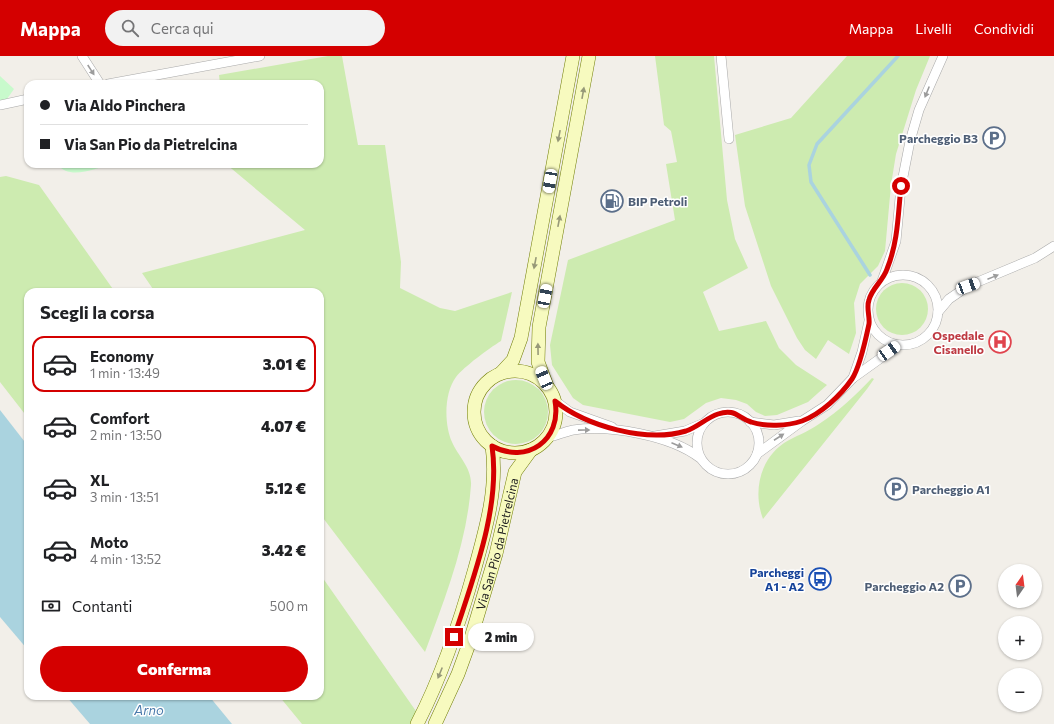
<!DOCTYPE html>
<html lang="it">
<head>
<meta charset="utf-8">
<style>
  body { margin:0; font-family:Commissioner,sans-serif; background:#f2f2f2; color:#202124; height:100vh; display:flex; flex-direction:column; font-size:15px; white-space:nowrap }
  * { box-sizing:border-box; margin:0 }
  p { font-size:13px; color:#757577 }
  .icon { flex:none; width:22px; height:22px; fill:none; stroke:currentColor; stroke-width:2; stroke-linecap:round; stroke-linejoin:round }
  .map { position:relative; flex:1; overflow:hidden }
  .details { position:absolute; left:24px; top:232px; width:300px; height:412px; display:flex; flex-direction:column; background:#fff; border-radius:12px; box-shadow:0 1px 3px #0004 }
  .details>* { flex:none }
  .guide { position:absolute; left:24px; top:24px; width:300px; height:88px; border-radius:12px; box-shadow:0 1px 3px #0004; display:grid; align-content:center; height:88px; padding:0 16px; background:#fff }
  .needle { width:26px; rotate:14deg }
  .tools { position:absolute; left:998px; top:508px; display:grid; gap:8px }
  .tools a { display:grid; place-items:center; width:44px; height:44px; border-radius:50%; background:#fff; box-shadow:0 1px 3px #0004; font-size:20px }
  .end { position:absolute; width:18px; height:18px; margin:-9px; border:5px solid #d40000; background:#fff; box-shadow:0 0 0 2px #fff }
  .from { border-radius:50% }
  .bubble { position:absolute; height:28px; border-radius:14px; background:#fff; box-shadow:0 1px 3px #0004; font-size:13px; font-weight:800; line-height:28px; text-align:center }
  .car { position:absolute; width:12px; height:24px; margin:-12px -6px; border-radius:5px; box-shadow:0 0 3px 1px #0007; background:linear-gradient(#fff 24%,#345 0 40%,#fff 0 76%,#345 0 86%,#fff 0) }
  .guide b { display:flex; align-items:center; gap:14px; height:38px; font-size:15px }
  .guide b+b { border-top:1px solid #e0e0e0 }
  .guide i { width:10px; height:10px; background:#202124 }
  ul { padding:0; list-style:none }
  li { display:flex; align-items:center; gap:12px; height:56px; margin:0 8px 6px; padding:0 8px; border:2px solid transparent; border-radius:12px }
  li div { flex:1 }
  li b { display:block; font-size:15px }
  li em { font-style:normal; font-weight:800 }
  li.current { border-color:#d40000 }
  li>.icon { width:36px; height:36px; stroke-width:1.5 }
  h2 { padding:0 16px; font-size:18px; line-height:48px }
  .pay { display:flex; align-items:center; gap:10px; height:44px; padding:0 16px; font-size:15px }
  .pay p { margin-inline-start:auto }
  .cta { display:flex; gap:8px; margin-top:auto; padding:8px 16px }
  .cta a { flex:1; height:46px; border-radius:24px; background:#d40000; color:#fff; font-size:16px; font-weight:800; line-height:46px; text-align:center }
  header { display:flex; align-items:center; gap:24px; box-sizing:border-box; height:56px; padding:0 20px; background:#d40000; color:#fff }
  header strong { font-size:19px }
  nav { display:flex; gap:22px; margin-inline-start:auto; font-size:14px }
  .search { width:280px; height:36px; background:#f2f2f2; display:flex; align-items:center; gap:10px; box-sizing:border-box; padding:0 14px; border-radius:22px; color:#757577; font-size:15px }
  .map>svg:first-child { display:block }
</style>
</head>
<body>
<header>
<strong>Mappa</strong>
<div class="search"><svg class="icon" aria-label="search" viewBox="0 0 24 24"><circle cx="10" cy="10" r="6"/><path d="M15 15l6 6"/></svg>Cerca qui</div>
<nav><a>Mappa</a><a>Livelli</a><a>Condividi</a></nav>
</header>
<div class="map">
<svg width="1054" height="668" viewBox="0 0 1054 668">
  <rect width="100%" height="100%" fill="#f2efe9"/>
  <g fill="#cdebb0">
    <path d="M 328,0 L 342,0 L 358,89 L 385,89 L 401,206 L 400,232 L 440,252 L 455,255 L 512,236 L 501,285 C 488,293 465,310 456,321 C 444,337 444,368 452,386 C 458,400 472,412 471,429 C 467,487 445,542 425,596 L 320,458 L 320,236 L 155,236 L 142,217 L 305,174 L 226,108 L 320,108 L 320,28 L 220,28 L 219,19 Z"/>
    <path d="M 655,0 L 714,0 L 727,144 L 735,183 L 748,212 L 703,236 L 719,275 L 766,265 L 779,292 L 796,309 L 827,329 L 808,346 L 777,359 L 765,360 L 756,356 L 747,348 L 736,344 L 721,342 L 706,347 L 684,363 L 670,366 L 583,349 L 573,342 L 552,309 L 550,289 L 568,204 L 675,164 L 666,108 L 677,106 L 671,75 L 664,69 Z"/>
    <path d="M 847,0 L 930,0 L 916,34 L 896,98 L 891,129 L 885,195 L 878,210 L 860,228 L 854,247 L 856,277 L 849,298 L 828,284 L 816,303 L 805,294 L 797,282 L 771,230 L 745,150 L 735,79 L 791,62 Z"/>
    <path d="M 6,120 L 39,129 L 115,236 L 28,236 L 28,362 L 0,326 L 0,121 Z"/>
    <circle cx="902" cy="253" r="26"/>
    <path d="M 872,322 L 874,323 L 867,333 L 763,463 C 753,437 759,404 784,387 C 795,380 808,376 819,368 C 839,355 856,339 872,322 Z"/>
    <circle cx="516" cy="356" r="32"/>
    <path d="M 320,518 L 425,668 L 302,668 L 279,640 L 320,640 Z"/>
  </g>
  <g fill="#c8facc">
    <path d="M 0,20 L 14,33 L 0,53 Z"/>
    <path d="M 57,108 L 113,108 C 95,112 70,125 57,108 Z"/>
  </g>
  <g fill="#aad3df">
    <path d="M 0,354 L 28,390 L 28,594 L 0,561 Z"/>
    <path d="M 66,640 L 209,640 L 232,668 L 90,668 Z"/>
  </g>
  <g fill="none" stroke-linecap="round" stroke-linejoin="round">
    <path stroke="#aad3df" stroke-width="3.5" d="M 870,219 L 811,126 L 809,109 L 817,88 L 898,0"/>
    <g stroke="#a9a9a9" stroke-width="10">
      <g id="minor">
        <path d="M 82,0 L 100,28"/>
        <path d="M 721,0 L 729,83"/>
        <path d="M 108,28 L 260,0"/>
        <path d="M 0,49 L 28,43"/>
        <circle cx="903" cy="254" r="35"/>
        <path d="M 882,225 L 896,185 L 901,131 L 910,85 L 919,54 L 943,0"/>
        <path d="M 938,256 L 949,243 L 968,230 L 1035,202 L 1054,190"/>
        <path d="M 853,322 L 862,296 L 869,265"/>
        <path d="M 555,345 L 570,356 L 612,371"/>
        <circle cx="728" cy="387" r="31"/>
        <path d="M 750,366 L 774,369 L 799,365"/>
        <path d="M 655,380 L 685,375 L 704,367"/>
        <path d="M 546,382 C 555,380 564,376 573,374 C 610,369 670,379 700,402"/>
        <path d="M 757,398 L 802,365 L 827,349 L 853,322 L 899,289"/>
      </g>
    </g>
    <g stroke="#707d05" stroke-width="14">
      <g id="secondary">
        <circle cx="515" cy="356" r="41"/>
        <path d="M 501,317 L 513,304 L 521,282 L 573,0"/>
        <path d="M 547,330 L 538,306 L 539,271 L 589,0"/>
        <path d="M 417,668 C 443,618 460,566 475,512 C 486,472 498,432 492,390"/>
        <path id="s1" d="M 435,668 L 458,618 L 470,585 L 496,498 L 515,416 L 531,394"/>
      </g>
    </g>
    <use href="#minor" stroke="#fff" stroke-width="9"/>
    <use href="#secondary" stroke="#f7fabf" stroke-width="13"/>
  </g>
  <defs><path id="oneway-solid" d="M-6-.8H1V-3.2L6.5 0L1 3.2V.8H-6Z"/></defs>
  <g fill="#9c9c9c">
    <use href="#oneway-solid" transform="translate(91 14) rotate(57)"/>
    <use href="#oneway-solid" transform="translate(927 36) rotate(112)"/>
    <use href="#oneway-solid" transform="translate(993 221) rotate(-22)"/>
    <use href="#oneway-solid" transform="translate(584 374) rotate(-1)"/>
    <use href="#oneway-solid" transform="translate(779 381) rotate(-33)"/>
    <use href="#oneway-solid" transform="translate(677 389) rotate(23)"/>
  </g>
  <g fill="#979978">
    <use href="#oneway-solid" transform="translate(583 37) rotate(-80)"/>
    <use href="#oneway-solid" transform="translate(559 80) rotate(101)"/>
    <use href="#oneway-solid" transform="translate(559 165) rotate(-79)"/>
    <use href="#oneway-solid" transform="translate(535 207) rotate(101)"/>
    <use href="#oneway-solid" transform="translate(538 293) rotate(-91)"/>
    <use href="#oneway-solid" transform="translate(440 617) rotate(112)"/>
  </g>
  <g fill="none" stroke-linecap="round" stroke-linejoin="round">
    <path stroke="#d40000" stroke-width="5" d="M 454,581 C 473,522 501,452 492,390 C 527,409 562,384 555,345 C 586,370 646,387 686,375 C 698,371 706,362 718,358 C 735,352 738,362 751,366 C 766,371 787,370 802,365 C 821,358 841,339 852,323 C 860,311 866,282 869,268 C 870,260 866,252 869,244 C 872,232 883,225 887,213 C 898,186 898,159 901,130"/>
  </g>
  <defs>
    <g id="parking-ring" transform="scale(1.15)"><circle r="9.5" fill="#fff" stroke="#5c6f8a" stroke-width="1.5"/><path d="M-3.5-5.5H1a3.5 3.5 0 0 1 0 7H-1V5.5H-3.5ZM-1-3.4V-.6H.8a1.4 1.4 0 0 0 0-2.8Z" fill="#5c6f8a"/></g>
    <g id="fuel-ring" transform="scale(1.15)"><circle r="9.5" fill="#fff" stroke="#5c6f8a" stroke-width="1.5"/><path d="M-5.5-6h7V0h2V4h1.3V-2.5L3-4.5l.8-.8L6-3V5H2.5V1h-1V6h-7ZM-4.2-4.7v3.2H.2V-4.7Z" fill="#5c6f8a"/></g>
    <g id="hospital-ring" transform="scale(1.15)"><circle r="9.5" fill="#fff" stroke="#e0444e" stroke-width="1.5"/><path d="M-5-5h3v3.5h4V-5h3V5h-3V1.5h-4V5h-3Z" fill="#e0444e"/></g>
    <g id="bus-ring" transform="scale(1.15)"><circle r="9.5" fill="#fff" stroke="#1a4fb4" stroke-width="1.5"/><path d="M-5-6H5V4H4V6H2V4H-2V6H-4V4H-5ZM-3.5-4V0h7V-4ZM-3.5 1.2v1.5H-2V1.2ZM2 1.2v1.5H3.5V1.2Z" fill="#1a4fb4"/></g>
  </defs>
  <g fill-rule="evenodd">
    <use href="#parking-ring" x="994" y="82"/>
    <use href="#fuel-ring" x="612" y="145"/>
    <use href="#hospital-ring" x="1000" y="286"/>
    <use href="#parking-ring" x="896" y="433"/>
    <use href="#bus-ring" x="820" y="523"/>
    <use href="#parking-ring" x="960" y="530"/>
  </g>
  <g text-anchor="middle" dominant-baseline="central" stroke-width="3" stroke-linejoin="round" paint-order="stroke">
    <g font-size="12" font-weight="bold" fill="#4e5e75" stroke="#fff" text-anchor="end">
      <text x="978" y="82">Parcheggio B3</text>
      <text x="628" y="145" text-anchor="start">BIP Petroli</text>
      <text x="912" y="433" text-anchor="start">Parcheggio A1</text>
      <text x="944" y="530">Parcheggio A2</text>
    </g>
    <g font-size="12" font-weight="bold" fill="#be3a42" stroke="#fff" text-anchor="end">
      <text x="984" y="279">Ospedale<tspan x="984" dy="14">Cisanello</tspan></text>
    </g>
    <g font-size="12" fill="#222" stroke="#fff">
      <text stroke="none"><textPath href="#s1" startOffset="191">Via San Pio da Pietrelcina</textPath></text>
    </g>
    <g font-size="12" font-weight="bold" fill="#164399" stroke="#fff" text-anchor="end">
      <text x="804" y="516">Parcheggi<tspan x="804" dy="14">A1 - A2</tspan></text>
    </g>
    <g font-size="13" font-style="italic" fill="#4a7aab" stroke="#fff">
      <text x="149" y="654">Arno</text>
    </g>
  </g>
</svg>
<div class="tools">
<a><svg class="needle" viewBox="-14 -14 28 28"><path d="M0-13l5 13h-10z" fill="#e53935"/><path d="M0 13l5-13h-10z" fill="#757577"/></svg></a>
<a>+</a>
<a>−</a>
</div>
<i class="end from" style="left:901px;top:130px"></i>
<i class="end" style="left:454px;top:581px"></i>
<div class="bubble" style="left:468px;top:567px;width:66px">2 min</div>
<i class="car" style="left:550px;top:125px;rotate:190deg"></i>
<i class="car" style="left:968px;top:230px;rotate:70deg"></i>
<i class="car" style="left:545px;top:240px;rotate:11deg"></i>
<i class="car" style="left:889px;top:295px;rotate:56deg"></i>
<i class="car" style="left:544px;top:322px;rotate:337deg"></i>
<div class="guide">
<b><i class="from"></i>Via Aldo Pinchera</b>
<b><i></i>Via San Pio da Pietrelcina</b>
</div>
<section class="details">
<h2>Scegli la corsa</h2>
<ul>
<li class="current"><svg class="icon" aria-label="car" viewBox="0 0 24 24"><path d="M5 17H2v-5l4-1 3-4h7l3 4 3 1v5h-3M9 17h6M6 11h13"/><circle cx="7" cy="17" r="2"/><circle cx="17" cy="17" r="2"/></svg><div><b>Economy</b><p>1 min · 13:49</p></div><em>3.01 €</em></li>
<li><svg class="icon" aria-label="car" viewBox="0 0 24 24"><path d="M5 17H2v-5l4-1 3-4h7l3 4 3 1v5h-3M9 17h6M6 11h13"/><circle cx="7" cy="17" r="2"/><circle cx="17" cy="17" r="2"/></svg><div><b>Comfort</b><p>2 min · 13:50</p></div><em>4.07 €</em></li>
<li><svg class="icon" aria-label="car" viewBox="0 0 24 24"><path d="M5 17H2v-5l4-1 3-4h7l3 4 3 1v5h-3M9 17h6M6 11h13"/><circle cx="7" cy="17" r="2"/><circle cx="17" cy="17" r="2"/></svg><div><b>XL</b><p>3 min · 13:51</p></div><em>5.12 €</em></li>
<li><svg class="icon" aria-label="car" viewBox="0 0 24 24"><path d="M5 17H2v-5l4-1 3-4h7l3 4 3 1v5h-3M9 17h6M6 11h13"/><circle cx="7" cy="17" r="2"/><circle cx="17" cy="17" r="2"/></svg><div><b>Moto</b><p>4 min · 13:52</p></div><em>3.42 €</em></li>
</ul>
<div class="pay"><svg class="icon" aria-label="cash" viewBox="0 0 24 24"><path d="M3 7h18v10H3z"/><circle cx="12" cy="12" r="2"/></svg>Contanti<p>500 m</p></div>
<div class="cta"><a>Conferma</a></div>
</section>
</div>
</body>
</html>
